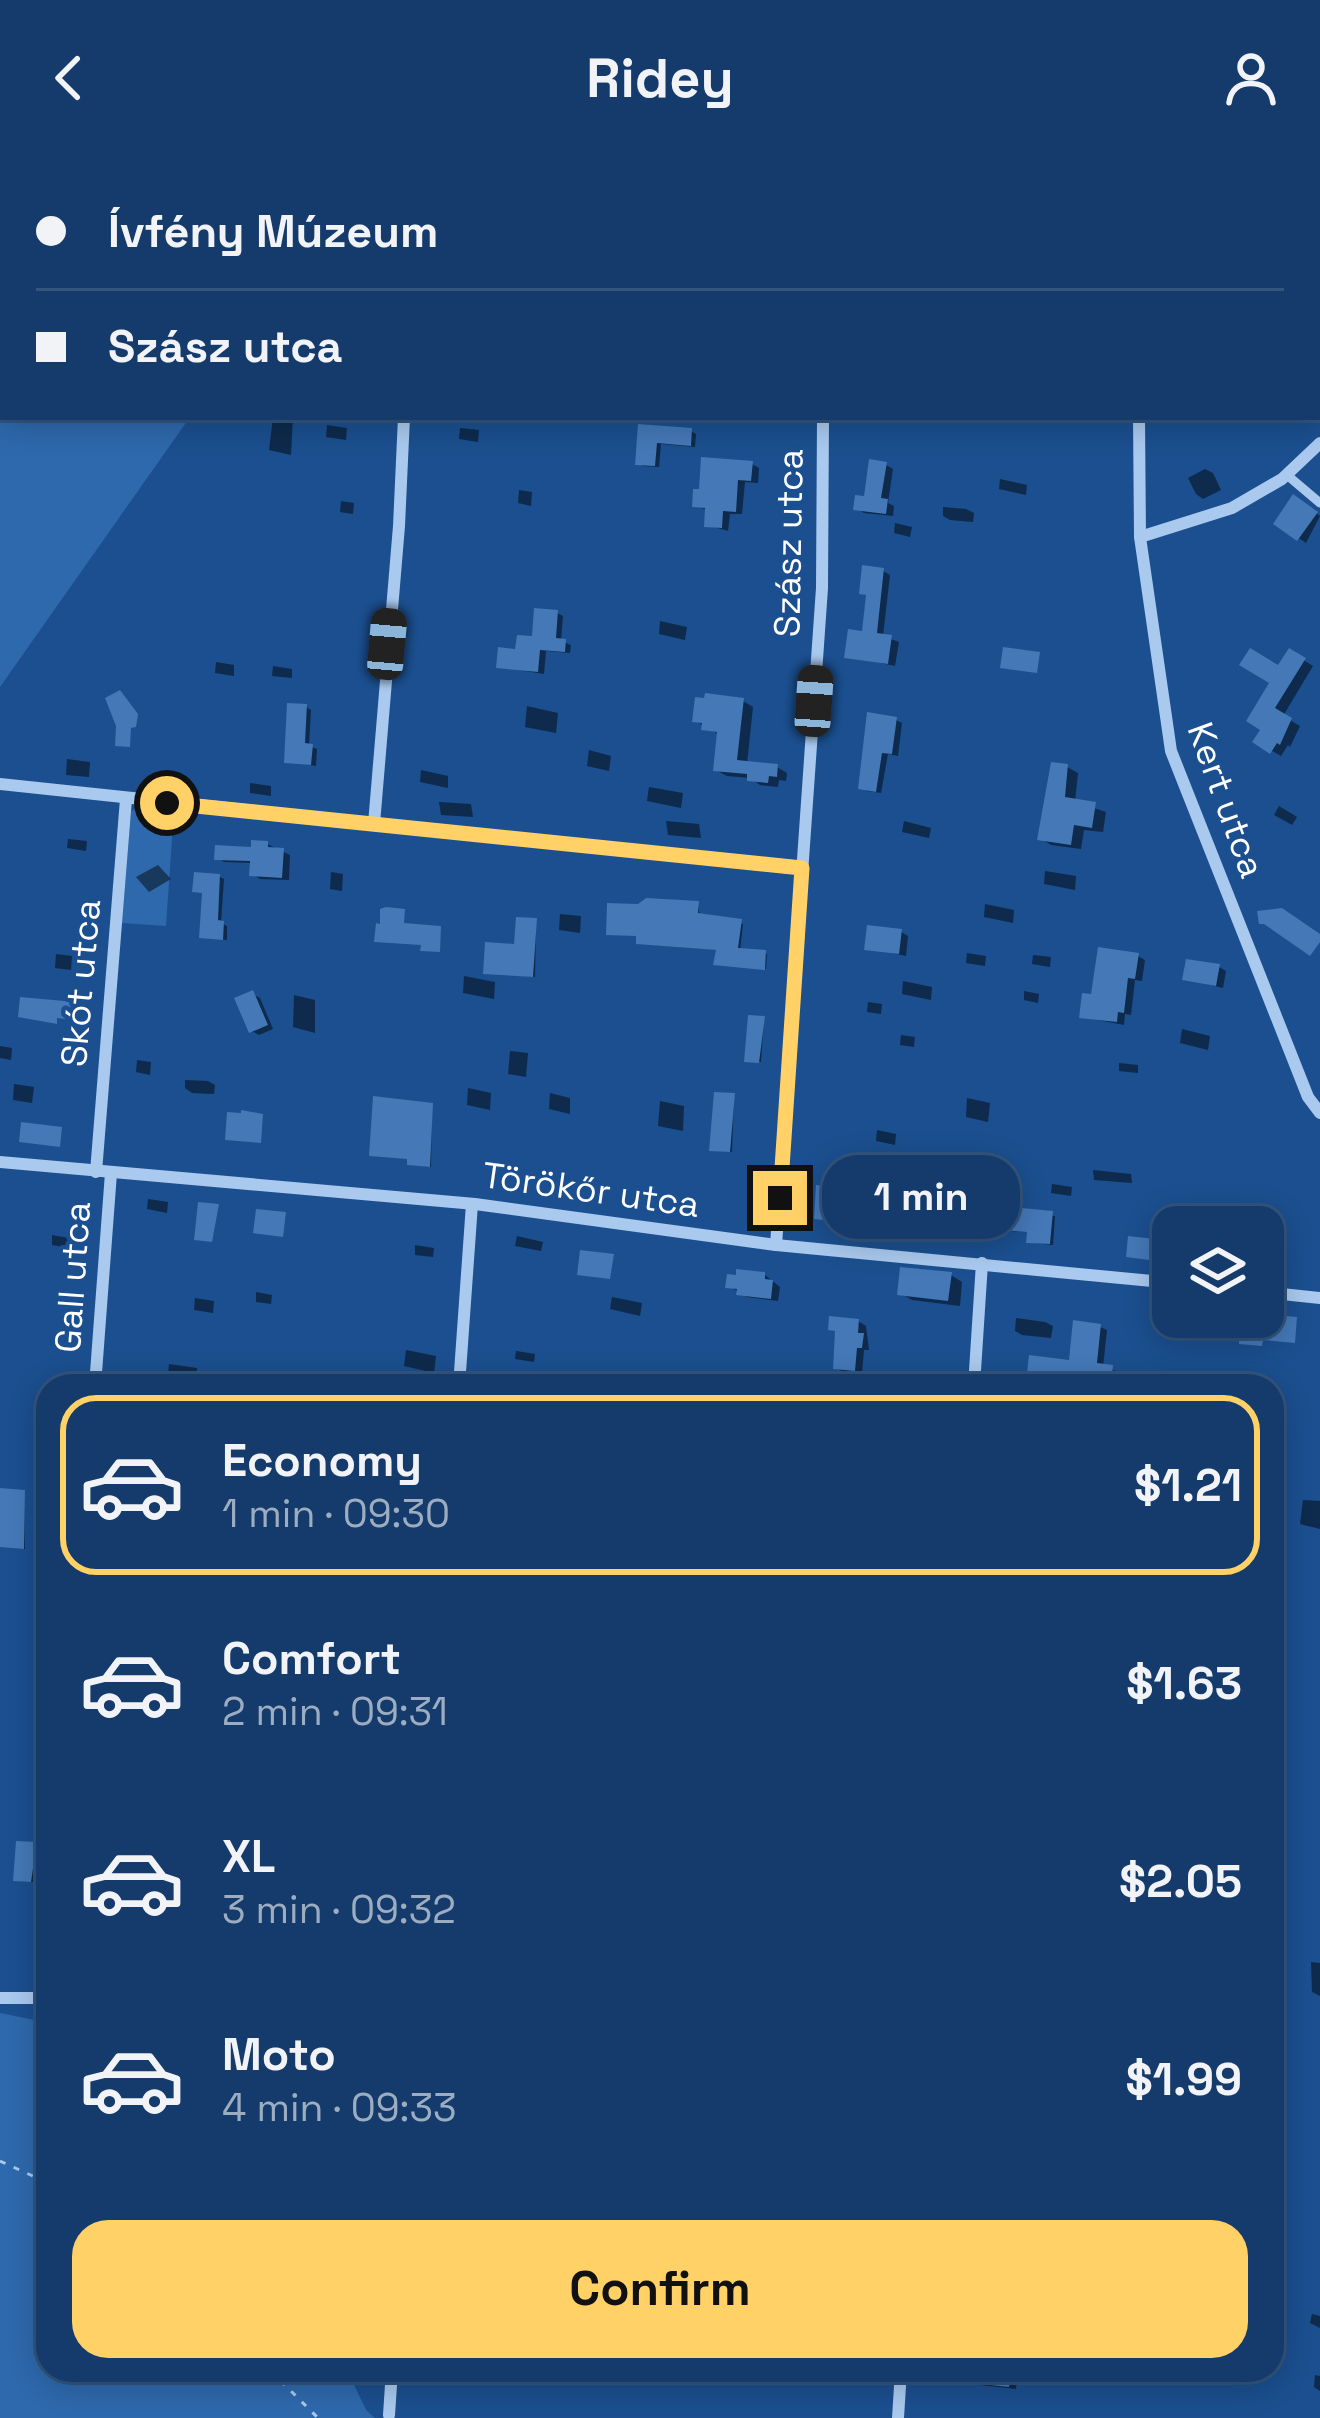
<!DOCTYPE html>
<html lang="en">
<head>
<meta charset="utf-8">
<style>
  body { margin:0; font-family:"Space Grotesk",sans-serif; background:#1d4271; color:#f1f3f6; height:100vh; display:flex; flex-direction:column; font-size:45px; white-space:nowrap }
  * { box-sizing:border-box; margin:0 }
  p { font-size:39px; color:#9dadc1 }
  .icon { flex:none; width:66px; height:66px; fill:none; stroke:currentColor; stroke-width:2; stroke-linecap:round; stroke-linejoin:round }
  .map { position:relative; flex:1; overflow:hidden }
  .side { position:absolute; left:36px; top:1218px; width:1248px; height:1008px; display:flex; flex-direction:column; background:#143b6b; border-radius:36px; box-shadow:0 6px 30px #0003,0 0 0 3px #33557e }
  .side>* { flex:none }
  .top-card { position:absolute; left:0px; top:0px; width:1320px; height:264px; box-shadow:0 6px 30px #0003,0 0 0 3px #33557e; display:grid; align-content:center; height:264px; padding:0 36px; background:#143b6b }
  .tools { position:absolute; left:1152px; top:1050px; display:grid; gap:24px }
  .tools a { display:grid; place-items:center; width:132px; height:132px; border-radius:24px; background:#143b6b; box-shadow:0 6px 30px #0003,0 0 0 3px #33557e; font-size:60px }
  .end { position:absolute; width:54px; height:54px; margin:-27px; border:15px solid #ffd166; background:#111; box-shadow:0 0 0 6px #111 }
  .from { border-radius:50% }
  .bubble { position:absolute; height:84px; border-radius:36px; background:#143b6b; box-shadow:0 6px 30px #0003,0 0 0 3px #33557e; font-size:39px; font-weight:600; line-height:84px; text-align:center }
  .car { position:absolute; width:36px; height:72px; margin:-36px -18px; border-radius:15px; box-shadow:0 0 9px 3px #0007; background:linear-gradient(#222 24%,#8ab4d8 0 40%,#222 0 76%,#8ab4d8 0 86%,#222 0) }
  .top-card b { display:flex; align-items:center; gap:42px; height:114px; font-size:45px }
  .top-card b+b { border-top:3px solid #33557e }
  .top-card i { width:30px; height:30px; background:#f1f3f6 }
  ul { padding:21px 0 0; list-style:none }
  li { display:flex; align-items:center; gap:36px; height:180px; margin:0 24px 18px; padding:0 12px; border:6px solid transparent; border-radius:36px }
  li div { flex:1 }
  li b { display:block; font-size:45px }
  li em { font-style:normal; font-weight:600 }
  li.on { border-color:#ffd166 }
  li>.icon { width:108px; height:108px; stroke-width:1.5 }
  .button { display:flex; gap:24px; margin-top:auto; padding:24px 36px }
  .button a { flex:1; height:138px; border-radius:36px; background:#ffd166; color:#111; font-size:48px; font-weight:600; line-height:138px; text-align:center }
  header { display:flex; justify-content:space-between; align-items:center; height:156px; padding:0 36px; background:#143b6b; font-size:54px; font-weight:600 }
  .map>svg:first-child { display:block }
</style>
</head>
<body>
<header><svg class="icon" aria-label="back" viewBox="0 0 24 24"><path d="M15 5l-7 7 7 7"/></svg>Ridey<svg class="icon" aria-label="person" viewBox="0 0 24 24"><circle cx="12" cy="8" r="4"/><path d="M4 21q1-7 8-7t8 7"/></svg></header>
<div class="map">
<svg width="1320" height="2262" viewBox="0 0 1320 2262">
  <rect width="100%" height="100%" fill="#1b4f8f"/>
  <g fill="#2e69ad">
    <path d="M 0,0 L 382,0 L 3,3 L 3,261 L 190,261 L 0,531 Z"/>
    <path d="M 136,651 L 174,655 L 166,770 L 122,767 L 131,656 Z"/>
    <path d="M 0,1857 L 44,1866 L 48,1919 L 48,2214 L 347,2214 L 366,2254 L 375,2262 L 0,2262 Z"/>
  </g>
  <g fill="#0007">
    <path d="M 684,0 L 748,0 L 778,3 L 684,3 Z"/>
    <path d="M 1021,0 L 1080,0 L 1093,3 L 1021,3 Z"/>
    <path d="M 273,261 L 293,261 L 291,299 L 269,294 Z"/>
    <path d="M 327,269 L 347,272 L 346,284 L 326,281 Z"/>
    <path d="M 460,272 L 479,274 L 478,286 L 459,283 Z"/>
    <path d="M 641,272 L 691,275 L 696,278 L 695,291 L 661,288 L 659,311 L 643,310 L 638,307 Z"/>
    <path d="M 752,308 L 759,312 L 758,327 L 745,326 L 742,358 L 730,358 L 728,375 L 707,369 L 708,354 L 695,350 Z"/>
    <path d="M 886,309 L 893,313 L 888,347 L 894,350 L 893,360 L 864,357 L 856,352 L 866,344 Z"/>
    <path d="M 1205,313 L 1213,317 L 1221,334 L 1203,343 L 1196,338 L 1188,322 Z"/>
    <path d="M 1000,323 L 1027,329 L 1026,339 L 999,333 Z"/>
    <path d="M 519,334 L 532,336 L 531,350 L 518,347 Z"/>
    <path d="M 341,345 L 354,347 L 353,358 L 340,356 Z"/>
    <path d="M 1301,346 L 1320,360 L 1306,387 L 1277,367 Z"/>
    <path d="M 943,351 L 966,353 L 974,357 L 973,366 L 950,364 L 943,360 Z"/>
    <path d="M 895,367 L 912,371 L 910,381 L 894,377 Z"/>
    <path d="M 883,415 L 890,419 L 883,480 L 899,486 L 895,510 L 847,500 L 865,478 L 869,441 L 862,437 Z"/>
    <path d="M 557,457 L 563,460 L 561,485 L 571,489 L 570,497 L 546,495 L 544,518 L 499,511 L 535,483 Z"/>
    <path d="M 660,465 L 687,471 L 685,484 L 659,478 Z"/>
    <path d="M 1290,496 L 1313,510 L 1283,560 L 1300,570 L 1290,591 L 1288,589 L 1281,600 L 1256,586 L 1264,573 L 1280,513 Z"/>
    <path d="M 216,506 L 234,509 L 234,520 L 215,517 Z"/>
    <path d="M 273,510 L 292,513 L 292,522 L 272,520 Z"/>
    <path d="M 743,545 L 753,551 L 747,608 L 777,611 L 787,617 L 786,625 L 779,624 L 778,631 L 760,629 L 750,622 L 727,620 L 716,614 L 720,579 L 696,565 Z"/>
    <path d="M 527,550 L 558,557 L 556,577 L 525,571 Z"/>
    <path d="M 306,551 L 311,554 L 309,590 L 317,593 L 316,610 L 287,605 Z"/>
    <path d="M 896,564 L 902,567 L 898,600 L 888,598 L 881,637 L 867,635 L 861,631 Z"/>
    <path d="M 589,594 L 611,600 L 609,615 L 587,610 Z"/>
    <path d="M 67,603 L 90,606 L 89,621 L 66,619 Z"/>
    <path d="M 1067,611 L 1078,617 L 1075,646 L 1106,656 L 1103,676 L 1084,674 L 1081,693 L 1051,689 L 1040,682 Z"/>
    <path d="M 421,614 L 448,620 L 448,632 L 420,626 Z"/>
    <path d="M 250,627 L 271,630 L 271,640 L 250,637 Z"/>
    <path d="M 649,631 L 683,637 L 681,652 L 647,645 Z"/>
    <path d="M 439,646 L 471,648 L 473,661 L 441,659 Z"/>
    <path d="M 1279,650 L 1297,661 L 1292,669 L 1274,659 Z"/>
    <path d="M 666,665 L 699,668 L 701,682 L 668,679 Z"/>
    <path d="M 904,665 L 931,672 L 929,682 L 902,676 Z"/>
    <path d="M 68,683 L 87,685 L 86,695 L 67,692 Z"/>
    <path d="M 267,688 L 290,699 L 289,724 L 260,723 L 253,718 L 253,707 L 224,706 L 217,702 Z"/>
    <path d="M 158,709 L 171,723 L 149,736 L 136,721 Z"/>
    <path d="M 1045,715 L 1076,720 L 1075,734 L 1044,728 Z"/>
    <path d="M 331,716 L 343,718 L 342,735 L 330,733 Z"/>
    <path d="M 220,721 L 224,723 L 221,767 L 227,770 L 227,784 L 202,781 L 205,737 L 195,734 Z"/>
    <path d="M 698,748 L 700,760 L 743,768 L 740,795 L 767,798 L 766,813 L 719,809 L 719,794 L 641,788 Z"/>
    <path d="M 985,748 L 1014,754 L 1013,767 L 984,761 Z"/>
    <path d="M 560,758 L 581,760 L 580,777 L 559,774 Z"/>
    <path d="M 536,765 L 535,821 L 489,817 L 517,791 Z"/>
    <path d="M 901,776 L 908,780 L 906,800 L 867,792 Z"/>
    <path d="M 967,797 L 986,800 L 985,810 L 966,807 Z"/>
    <path d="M 56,798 L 72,800 L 71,814 L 55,812 Z"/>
    <path d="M 1033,799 L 1051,801 L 1050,811 L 1032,808 Z"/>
    <path d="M 1138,800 L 1145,804 L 1142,825 L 1135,824 L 1131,859 L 1125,858 L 1124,869 L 1082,861 L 1094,841 Z"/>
    <path d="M 1219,811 L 1226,815 L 1223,832 L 1186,823 Z"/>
    <path d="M 464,820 L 495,826 L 494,843 L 463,837 Z"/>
    <path d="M 903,825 L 932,831 L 931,844 L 902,838 Z"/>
    <path d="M 1024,835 L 1039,838 L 1038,847 L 1024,844 Z"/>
    <path d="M 252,838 L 260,842 L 273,873 L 259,879 L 252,875 Z"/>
    <path d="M 294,839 L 315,844 L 315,877 L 293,871 Z"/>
    <path d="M 868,846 L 882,848 L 881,858 L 867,856 Z"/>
    <path d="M 764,863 L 761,906 L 750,905 Z"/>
    <path d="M 1182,873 L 1210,880 L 1208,894 L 1180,887 Z"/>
    <path d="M 901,879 L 915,881 L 914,891 L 900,889 Z"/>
    <path d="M 0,890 L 12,892 L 11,904 L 0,902 Z"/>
    <path d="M 510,895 L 528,897 L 526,921 L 508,918 Z"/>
    <path d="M 137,904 L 151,906 L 150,919 L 136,916 Z"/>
    <path d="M 1119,907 L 1138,909 L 1138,917 L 1119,915 Z"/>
    <path d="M 185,924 L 208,925 L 215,929 L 214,938 L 192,937 L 185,932 Z"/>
    <path d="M 14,928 L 34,931 L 32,947 L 13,944 Z"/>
    <path d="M 468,932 L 491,937 L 490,954 L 467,949 Z"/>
    <path d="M 550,937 L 570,942 L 570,958 L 549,953 Z"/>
    <path d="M 734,940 L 732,996 L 715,994 Z"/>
    <path d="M 967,942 L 990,947 L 988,966 L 966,961 Z"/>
    <path d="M 660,945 L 684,950 L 683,975 L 658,970 Z"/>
    <path d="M 432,950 L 431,1011 L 413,1009 L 410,1003 Z"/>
    <path d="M 877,974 L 896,978 L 895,989 L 876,985 Z"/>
    <path d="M 1093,1014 L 1131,1018 L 1132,1027 L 1094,1024 Z"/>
    <path d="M 1052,1028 L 1072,1031 L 1071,1040 L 1051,1037 Z"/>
    <path d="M 148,1043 L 168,1046 L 167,1057 L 147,1053 Z"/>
    <path d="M 990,1047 L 993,1053 L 1055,1060 L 1053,1089 L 1033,1087 L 1030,1076 L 1007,1075 L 1004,1068 L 979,1065 Z"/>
    <path d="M 52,1079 L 69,1082 L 68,1092 L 52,1089 Z"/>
    <path d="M 517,1080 L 543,1086 L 541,1095 L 515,1090 Z"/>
    <path d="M 415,1089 L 434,1092 L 433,1101 L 415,1099 Z"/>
    <path d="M 765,1119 L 780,1131 L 778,1145 L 747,1141 L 729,1130 Z"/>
    <path d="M 951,1119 L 962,1126 L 960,1150 L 912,1144 L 900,1137 Z"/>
    <path d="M 256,1136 L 272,1139 L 271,1148 L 256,1146 Z"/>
    <path d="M 612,1141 L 642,1147 L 640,1160 L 610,1153 Z"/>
    <path d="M 195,1142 L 214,1145 L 213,1157 L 194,1154 Z"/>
    <path d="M 1016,1162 L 1045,1166 L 1053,1170 L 1051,1182 L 1022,1179 L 1015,1175 Z"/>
    <path d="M 858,1165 L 866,1170 L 869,1194 L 864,1194 L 862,1217 L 844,1216 L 836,1212 Z"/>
    <path d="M 1100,1171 L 1107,1174 L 1103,1211 L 1119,1216 L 1117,1230 L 1054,1230 L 1029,1224 L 1071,1207 Z"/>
    <path d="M 406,1194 L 436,1200 L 434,1217 L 404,1210 Z"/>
    <path d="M 516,1195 L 535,1198 L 534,1206 L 515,1203 Z"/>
    <path d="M 169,1208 L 197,1212 L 196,1230 L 167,1230 Z"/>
    <path d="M 1204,1222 L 1234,1225 L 1241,1230 L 1203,1230 Z"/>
    <path d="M 24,1337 L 25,1393 L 0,1390 L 0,1360 Z"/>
    <path d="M 1303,1344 L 1320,1345 L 1320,1373 L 1300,1368 Z"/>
    <path d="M 37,1689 L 33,1726 L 19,1725 Z"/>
    <path d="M 1311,1806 L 1320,1807 L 1320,1840 L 1312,1836 Z"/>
    <path d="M 1312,2158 L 1320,2160 L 1320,2172 L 1310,2167 Z"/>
    <path d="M 965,2215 L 1010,2219 L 1017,2223 L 1016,2233 L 971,2228 L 964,2224 Z"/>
    <path d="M 1315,2219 L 1320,2220 L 1320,2235 L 1314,2231 Z"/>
  </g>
  <g fill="#4478b7">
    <path d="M 638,268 L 692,272 L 691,290 L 657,287 L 655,310 L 635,309 Z"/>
    <path d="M 701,301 L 753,305 L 751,325 L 738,324 L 736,356 L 723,355 L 722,372 L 704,371 L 705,352 L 692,351 L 693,333 L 699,333 Z"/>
    <path d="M 869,303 L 887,306 L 881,342 L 888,343 L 886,358 L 853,354 L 855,339 L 864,340 Z"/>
    <path d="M 1293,338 L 1318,356 L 1297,385 L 1273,368 Z"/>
    <path d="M 862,409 L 884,412 L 877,477 L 892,479 L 888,508 L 844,502 L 848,473 L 862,475 L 866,439 L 859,438 Z"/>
    <path d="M 534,452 L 558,454 L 556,482 L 566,483 L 565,496 L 540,494 L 538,516 L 496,512 L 498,491 L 515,493 L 517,479 L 532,480 Z"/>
    <path d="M 1003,491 L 1040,496 L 1037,517 L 1000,512 Z"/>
    <path d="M 1250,492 L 1278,509 L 1289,492 L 1306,502 L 1275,552 L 1292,562 L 1280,589 L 1277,587 L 1270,598 L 1252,586 L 1260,574 L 1246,565 L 1269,527 L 1239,509 Z"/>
    <path d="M 120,534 L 138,558 L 136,571 L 131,572 L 130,591 L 115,590 L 116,570 L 105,542 Z"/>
    <path d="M 705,537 L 744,542 L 737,604 L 778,608 L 777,621 L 769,620 L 768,627 L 747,625 L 747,618 L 713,615 L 717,576 L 701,574 L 702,567 L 692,566 L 695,541 L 704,542 Z"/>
    <path d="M 287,547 L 307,548 L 305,587 L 313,588 L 311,609 L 284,607 Z"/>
    <path d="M 867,556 L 897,561 L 892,598 L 882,597 L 876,636 L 858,633 Z"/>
    <path d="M 1051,606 L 1068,608 L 1065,641 L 1096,646 L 1092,672 L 1074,669 L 1071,689 L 1037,684 Z"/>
    <path d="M 251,684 L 268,685 L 268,691 L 284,692 L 282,722 L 249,720 L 250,705 L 214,704 L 215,689 L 251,691 Z"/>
    <path d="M 194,716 L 220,718 L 218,764 L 224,765 L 223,784 L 199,782 L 202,737 L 192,736 Z"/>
    <path d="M 646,742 L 699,745 L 698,757 L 742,763 L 738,792 L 766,794 L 765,814 L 713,809 L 716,794 L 636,788 L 636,780 L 606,779 L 607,747 L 638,748 Z"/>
    <path d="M 386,751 L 405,753 L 404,767 L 441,770 L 440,796 L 420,795 L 421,789 L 374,786 L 376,767 L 380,768 L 380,753 Z"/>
    <path d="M 1282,752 L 1320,778 L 1320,786 L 1310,800 L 1264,768 L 1259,768 L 1257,755 Z"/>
    <path d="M 516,761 L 537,762 L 533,821 L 483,818 L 485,786 L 514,788 Z"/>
    <path d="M 867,769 L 902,773 L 899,798 L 864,794 Z"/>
    <path d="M 1098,791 L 1139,797 L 1135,823 L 1128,822 L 1124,857 L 1118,856 L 1117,866 L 1079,862 L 1082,837 L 1091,838 Z"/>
    <path d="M 1186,803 L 1220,808 L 1216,830 L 1182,824 Z"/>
    <path d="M 253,834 L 268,869 L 249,877 L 234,842 Z"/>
    <path d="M 20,841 L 76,846 L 74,864 L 57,862 L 57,868 L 18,861 Z"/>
    <path d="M 748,859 L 765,860 L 759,907 L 744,906 Z"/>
    <path d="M 714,936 L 735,937 L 730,996 L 709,995 Z"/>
    <path d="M 373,940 L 433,947 L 430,1011 L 407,1009 L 407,1003 L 369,1000 Z"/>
    <path d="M 241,954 L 263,958 L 261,987 L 225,984 L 227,956 L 241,957 Z"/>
    <path d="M 21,966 L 62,971 L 60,991 L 19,986 Z"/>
    <path d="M 816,1029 L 849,1031 L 847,1052 L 835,1051 L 834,1065 L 814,1063 Z"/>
    <path d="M 974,1043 L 991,1044 L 990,1049 L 1053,1055 L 1050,1088 L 1026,1087 L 1027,1076 L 1001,1074 L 1001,1068 L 972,1065 Z"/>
    <path d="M 198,1046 L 219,1048 L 212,1086 L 194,1084 Z"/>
    <path d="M 256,1053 L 286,1056 L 283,1081 L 253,1077 Z"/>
    <path d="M 1128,1080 L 1173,1085 L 1173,1107 L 1126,1101 Z"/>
    <path d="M 580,1094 L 614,1098 L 610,1123 L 577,1119 Z"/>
    <path d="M 900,1111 L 952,1116 L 948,1145 L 897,1139 Z"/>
    <path d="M 736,1113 L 765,1116 L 765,1123 L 773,1124 L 771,1143 L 736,1139 L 737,1133 L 725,1132 L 727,1118 L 736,1119 Z"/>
    <path d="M 1263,1158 L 1297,1161 L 1295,1187 L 1263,1184 L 1262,1190 L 1239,1188 L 1239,1182 L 1210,1180 L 1212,1161 Z"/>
    <path d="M 829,1160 L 859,1163 L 858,1177 L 864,1177 L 862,1192 L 857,1192 L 855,1215 L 833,1213 L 835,1175 L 828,1174 Z"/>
    <path d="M 1073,1164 L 1101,1168 L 1097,1207 L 1113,1209 L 1111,1230 L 1026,1226 L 1029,1199 L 1069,1204 Z"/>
    <path d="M 0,1332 L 25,1334 L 24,1393 L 0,1391 Z"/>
    <path d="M 16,1685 L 37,1686 L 31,1726 L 13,1725 Z"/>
    <path d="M 943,2214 L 1011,2216 L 1009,2231 L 943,2224 Z"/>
  </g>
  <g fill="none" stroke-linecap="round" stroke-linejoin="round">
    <g stroke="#a9c9ee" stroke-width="3" stroke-dasharray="6 9" stroke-linecap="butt">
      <path d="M 0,2005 L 48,2027"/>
      <path d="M 270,2214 L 318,2262"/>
    </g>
    <path stroke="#a9c9ee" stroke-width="9" d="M 1287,319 L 1320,347"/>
    <g stroke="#a9c9ee" stroke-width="12">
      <path d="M 1135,0 L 1135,3"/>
      <path d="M 426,3 L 427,0"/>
      <path d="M 836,3 L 836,0"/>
      <path d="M 1139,261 L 1140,381 L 1171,595 L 1308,941 L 1320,957"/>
      <path d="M 1140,381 L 1232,352 L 1282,323 L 1320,287"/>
      <path d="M 0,628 L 802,713"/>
      <path d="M 374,668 L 399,370 L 404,261"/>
      <path d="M 0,1006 L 475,1048 L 776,1089 L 1173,1127"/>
      <path d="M 96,1016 L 126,643"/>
      <path d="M 776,1089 L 822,432 L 823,261"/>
      <path d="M 1263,1136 L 1320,1142"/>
      <path d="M 95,1230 L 111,1017"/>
      <path d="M 459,1230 L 472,1048"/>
      <path d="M 974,1230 L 982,1107"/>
      <path d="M 0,1842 L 39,1842 L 48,1819"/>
      <path d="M 389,2259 L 392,2214"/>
      <path d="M 898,2262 L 901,2214"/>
    </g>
  </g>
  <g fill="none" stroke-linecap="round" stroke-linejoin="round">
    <path stroke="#ffd166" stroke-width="15" d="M 167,647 L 802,712 L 780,1042"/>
  </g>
  <g text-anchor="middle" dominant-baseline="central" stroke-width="9" stroke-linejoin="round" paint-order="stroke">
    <g font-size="36" fill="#fff" stroke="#1b4f8f">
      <text transform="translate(789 387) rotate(-89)">Szász utca</text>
      <text transform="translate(1226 644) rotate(70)">Kert utca</text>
      <text transform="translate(81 827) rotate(-85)">Skót utca</text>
      <text transform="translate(591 1034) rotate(8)">Törökőr utca</text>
      <text transform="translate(73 1121) rotate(-86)">Gall utca</text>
    </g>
  </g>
</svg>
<div class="tools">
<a><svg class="icon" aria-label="layers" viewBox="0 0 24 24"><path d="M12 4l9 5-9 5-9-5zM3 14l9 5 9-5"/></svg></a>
</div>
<i class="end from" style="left:167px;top:647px"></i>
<i class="end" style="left:780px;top:1042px"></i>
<div class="bubble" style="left:822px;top:999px;width:198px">1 min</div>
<i class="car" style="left:387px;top:488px;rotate:5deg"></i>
<i class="car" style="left:814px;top:545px;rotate:4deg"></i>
<div class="top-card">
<b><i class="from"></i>Ívfény Múzeum</b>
<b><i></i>Szász utca</b>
</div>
<section class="side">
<ul>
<li class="on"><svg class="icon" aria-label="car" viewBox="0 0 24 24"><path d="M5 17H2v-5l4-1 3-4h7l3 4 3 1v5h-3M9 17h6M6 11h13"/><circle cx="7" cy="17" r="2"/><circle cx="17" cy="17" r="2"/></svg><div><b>Economy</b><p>1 min · 09:30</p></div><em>$1.21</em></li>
<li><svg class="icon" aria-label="car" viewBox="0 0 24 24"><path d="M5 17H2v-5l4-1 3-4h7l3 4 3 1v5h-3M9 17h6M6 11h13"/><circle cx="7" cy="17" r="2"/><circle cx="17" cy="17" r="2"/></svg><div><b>Comfort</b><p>2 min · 09:31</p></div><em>$1.63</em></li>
<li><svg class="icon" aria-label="car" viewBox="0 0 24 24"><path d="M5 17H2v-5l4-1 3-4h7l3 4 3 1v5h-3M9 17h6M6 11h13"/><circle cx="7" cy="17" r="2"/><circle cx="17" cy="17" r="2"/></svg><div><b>XL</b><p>3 min · 09:32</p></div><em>$2.05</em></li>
<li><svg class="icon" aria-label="car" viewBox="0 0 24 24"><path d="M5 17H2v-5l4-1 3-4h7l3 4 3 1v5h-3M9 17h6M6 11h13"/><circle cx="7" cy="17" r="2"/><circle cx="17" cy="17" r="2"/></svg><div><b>Moto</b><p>4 min · 09:33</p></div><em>$1.99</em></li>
</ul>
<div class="button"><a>Confirm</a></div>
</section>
</div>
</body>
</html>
